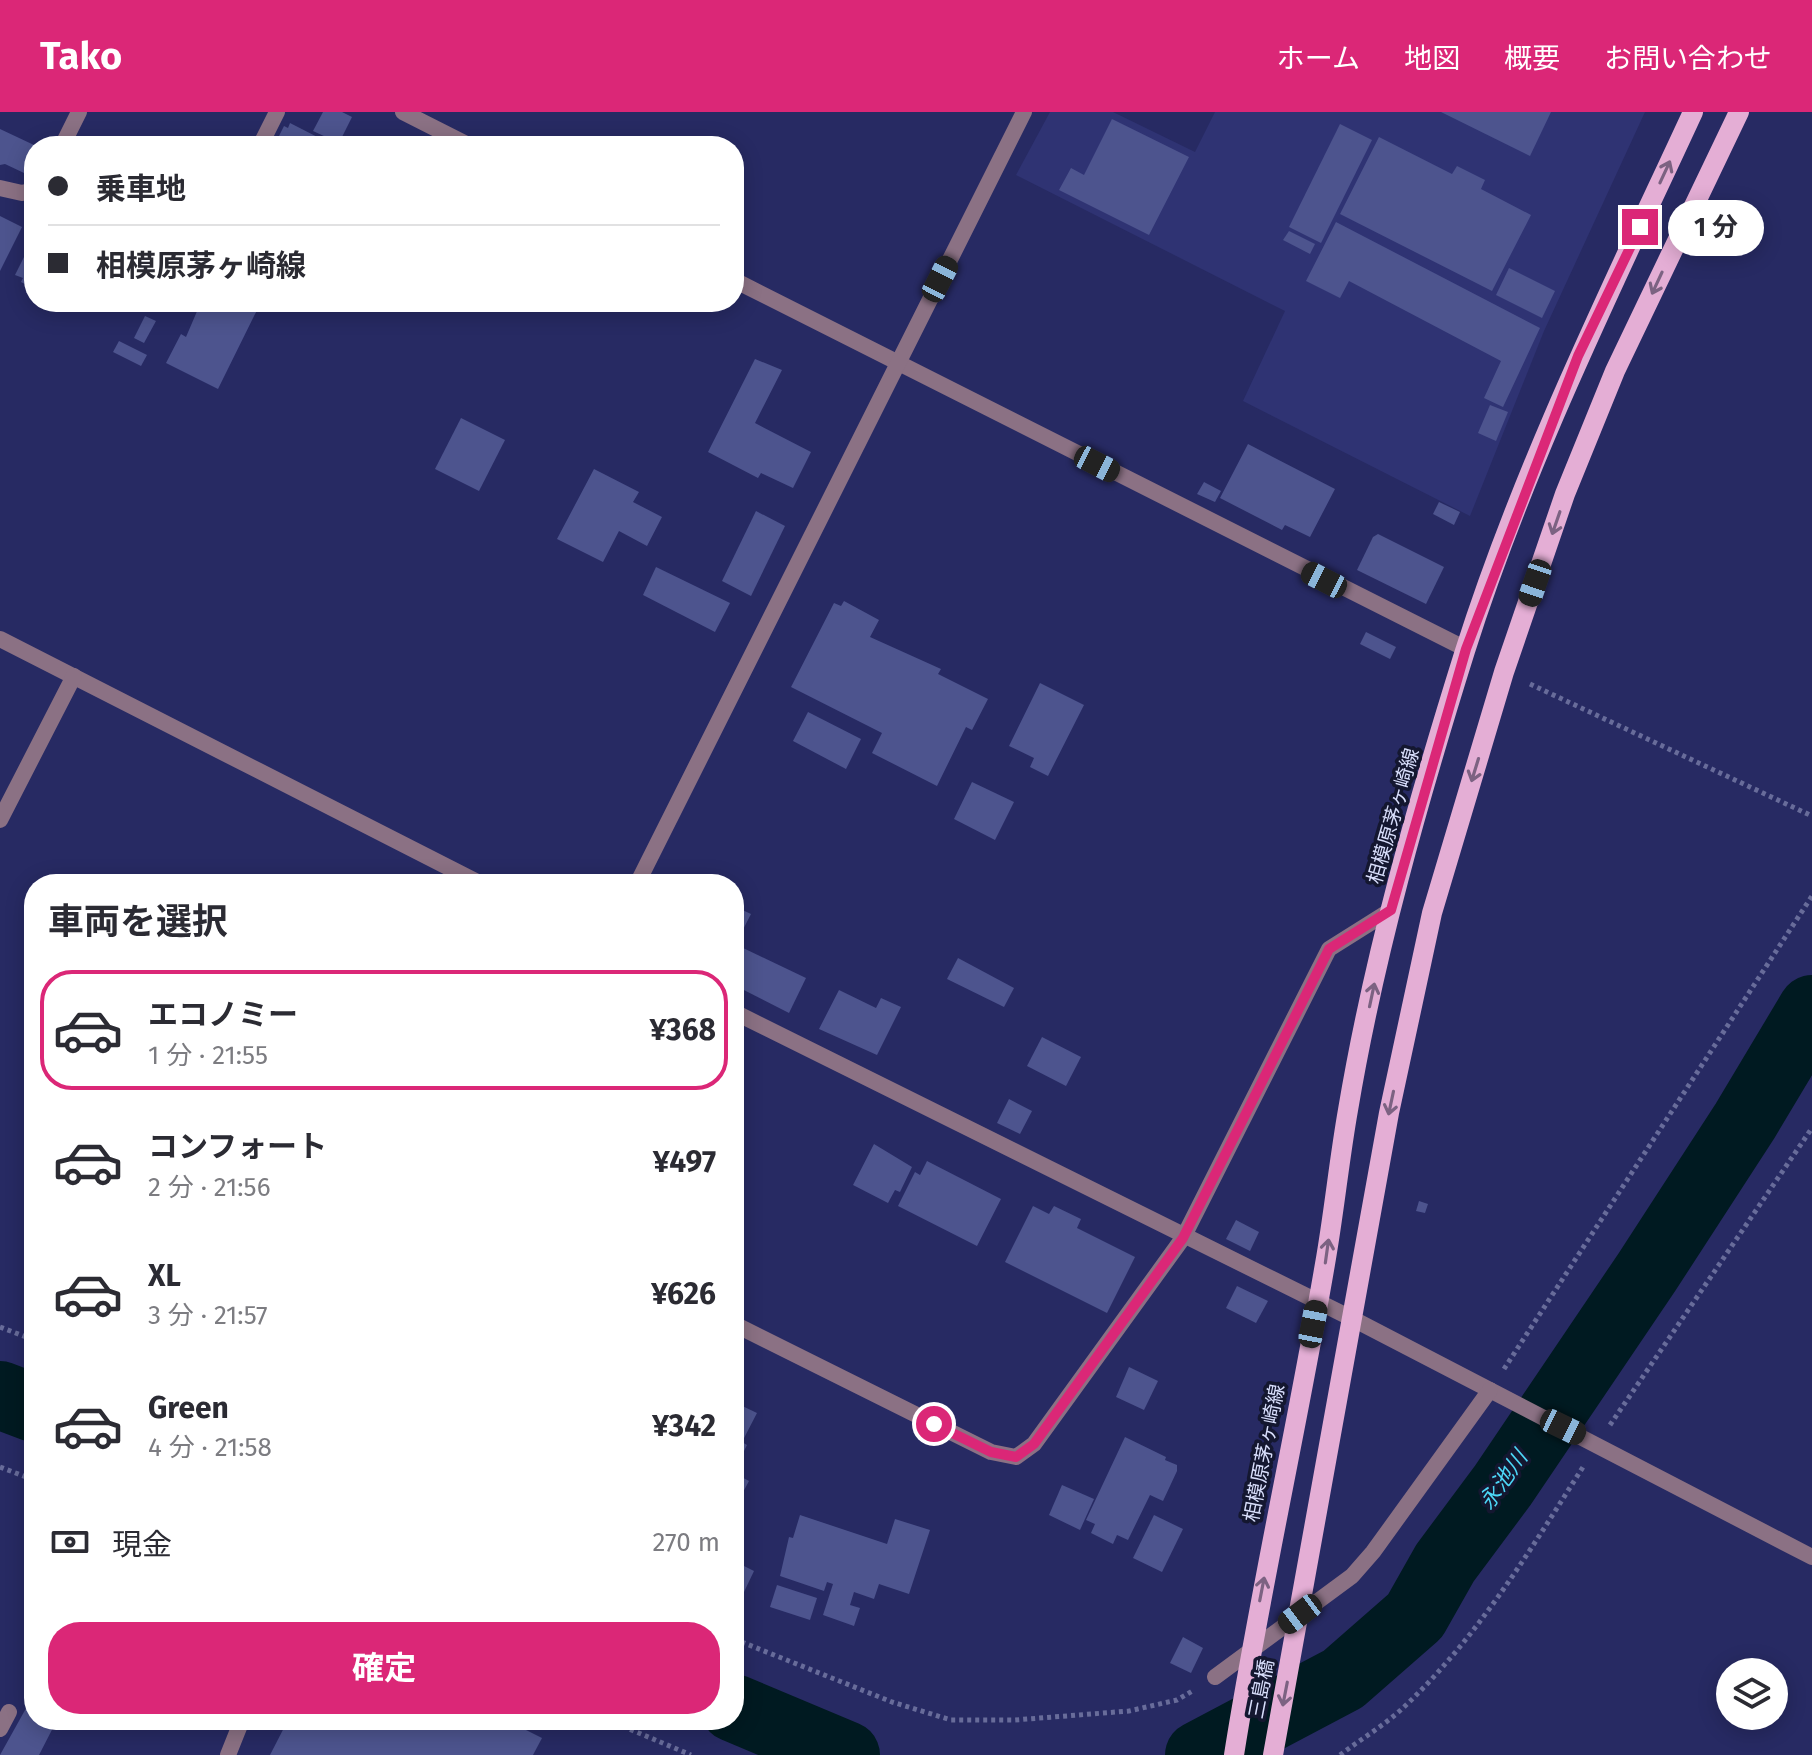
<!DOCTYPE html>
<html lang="ja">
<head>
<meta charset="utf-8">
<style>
  body { margin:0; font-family:"Fira Sans","Noto Sans JP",sans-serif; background:#f7f7f7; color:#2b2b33; height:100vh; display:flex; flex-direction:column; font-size:30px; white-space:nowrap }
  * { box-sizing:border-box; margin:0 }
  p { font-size:26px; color:#7c7c81 }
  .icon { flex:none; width:44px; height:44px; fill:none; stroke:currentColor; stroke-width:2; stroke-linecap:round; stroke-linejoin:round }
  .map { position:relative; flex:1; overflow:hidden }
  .side { position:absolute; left:24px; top:762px; width:720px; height:856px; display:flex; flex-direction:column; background:#fff; border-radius:32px; box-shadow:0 4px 20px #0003 }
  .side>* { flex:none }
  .banner { position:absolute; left:24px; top:24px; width:720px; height:176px; border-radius:32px; box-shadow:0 4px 20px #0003; display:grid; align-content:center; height:176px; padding:0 24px; background:#fff }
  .tools { position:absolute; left:1716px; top:1546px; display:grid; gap:16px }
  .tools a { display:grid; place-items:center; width:72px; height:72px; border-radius:50%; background:#fff; box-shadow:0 4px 20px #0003; font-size:40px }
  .end { position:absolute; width:36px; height:36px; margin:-18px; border:10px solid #db2777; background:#fff; box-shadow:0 0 0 4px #fff }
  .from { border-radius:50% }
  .bubble { position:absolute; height:56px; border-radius:28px; background:#fff; box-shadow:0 4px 20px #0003; font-size:26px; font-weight:700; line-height:56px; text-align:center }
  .car { position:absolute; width:24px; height:48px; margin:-24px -12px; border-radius:10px; box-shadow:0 0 6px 2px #0007; background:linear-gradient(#222 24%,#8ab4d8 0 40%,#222 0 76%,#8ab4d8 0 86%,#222 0) }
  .banner b { display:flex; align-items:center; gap:28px; height:76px; font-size:30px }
  .banner b+b { border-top:2px solid #e1e1e2 }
  .banner i { width:20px; height:20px; background:#2b2b33 }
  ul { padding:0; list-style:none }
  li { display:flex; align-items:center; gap:24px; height:120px; margin:0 16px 12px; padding:0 8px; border:4px solid transparent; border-radius:32px }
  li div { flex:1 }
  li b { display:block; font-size:30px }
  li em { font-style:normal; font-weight:700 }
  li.selected { border-color:#db2777 }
  li>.icon { width:72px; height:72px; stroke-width:1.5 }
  h2 { padding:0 24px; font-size:36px; line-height:96px }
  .pay { display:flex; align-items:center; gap:20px; height:88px; padding:0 24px; font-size:30px }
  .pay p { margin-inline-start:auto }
  .primary-button { display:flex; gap:16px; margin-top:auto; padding:16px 24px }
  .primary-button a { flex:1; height:92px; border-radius:32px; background:#db2777; color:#fff; font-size:32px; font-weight:700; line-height:92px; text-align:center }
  header { display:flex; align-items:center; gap:48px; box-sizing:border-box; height:112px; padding:0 40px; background:#db2777; color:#fff }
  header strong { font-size:38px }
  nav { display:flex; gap:44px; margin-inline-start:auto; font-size:28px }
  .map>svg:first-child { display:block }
</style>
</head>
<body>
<header>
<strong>Tako</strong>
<nav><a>ホーム</a><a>地図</a><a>概要</a><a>お問い合わせ</a></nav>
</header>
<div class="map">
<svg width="1812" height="1643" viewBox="0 0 1812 1643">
  <rect width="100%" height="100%" fill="#272a63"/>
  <path fill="#2f3373" d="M 1050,0 L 1113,0 L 1195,40 L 1215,0 L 1645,0 L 1544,219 L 1470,404 L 1243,289 L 1285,199 L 1016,63 Z"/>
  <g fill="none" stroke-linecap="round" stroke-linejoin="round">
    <g stroke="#001a21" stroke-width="68">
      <path d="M 0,1283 L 34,1296"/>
      <path d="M 734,1596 L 846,1643"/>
      <path d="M 1199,1643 L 1343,1567 L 1415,1504 L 1445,1451 L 1503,1373 L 1647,1160 L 1745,1009 L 1812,897"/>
    </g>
  </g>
  <g fill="#4d548e">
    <path d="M 323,0 L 342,0 L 352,5 L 339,31 L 313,19 Z"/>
    <path d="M 1441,0 L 1551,0 L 1530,44 Z"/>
    <path d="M 1112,7 L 1189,45 L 1149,123 L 1059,78 L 1071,56 L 1084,63 Z"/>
    <path d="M 290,11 L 335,34 L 274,34 L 284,14 L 288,16 Z"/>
    <path d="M 1340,12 L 1372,28 L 1321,131 L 1289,115 Z"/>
    <path d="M 0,17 L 34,33 L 24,61 L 5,52 L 0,53 Z"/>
    <path d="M 1379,25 L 1452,62 L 1457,54 L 1485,68 L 1481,77 L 1531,103 L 1492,179 L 1340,102 Z"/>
    <path d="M 0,104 L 22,115 L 0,159 Z"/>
    <path d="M 1336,110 L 1540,216 L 1503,295 L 1484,286 L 1501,249 L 1349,169 L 1340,186 L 1306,169 Z"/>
    <path d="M 1289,119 L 1315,132 L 1310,142 L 1283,128 Z"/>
    <path d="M 34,125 L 34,177 L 21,170 L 23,166 L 15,163 Z"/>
    <path d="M 1509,156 L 1555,179 L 1542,206 L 1496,183 Z"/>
    <path d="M 201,190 L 261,190 L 218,277 L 166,251 L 181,222 L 186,225 Z"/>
    <path d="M 145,204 L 156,209 L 144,231 L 134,226 Z"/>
    <path d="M 119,229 L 147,243 L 141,254 L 113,240 Z"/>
    <path d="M 755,247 L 782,258 L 755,311 L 811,340 L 793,376 L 761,361 L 758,366 L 708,340 Z"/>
    <path d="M 1490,293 L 1508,300 L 1496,329 L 1478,321 Z"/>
    <path d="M 461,306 L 505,328 L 479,379 L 435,357 Z"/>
    <path d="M 1248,332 L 1335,377 L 1310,425 L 1285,413 L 1282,418 L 1220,386 Z"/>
    <path d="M 594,357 L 639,380 L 633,390 L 662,405 L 647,434 L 619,419 L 603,450 L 557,427 Z"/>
    <path d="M 1204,370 L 1221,379 L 1215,390 L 1197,382 Z"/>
    <path d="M 1439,390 L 1460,400 L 1454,413 L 1433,402 Z"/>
    <path d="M 756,399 L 785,414 L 751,484 L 722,469 Z"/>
    <path d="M 1378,422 L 1444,455 L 1426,492 L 1357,458 L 1373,425 Z"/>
    <path d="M 656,455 L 730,491 L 715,520 L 643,483 Z"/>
    <path d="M 844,489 L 879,508 L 870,525 L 941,557 L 938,562 L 988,587 L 972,618 L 966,615 L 937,674 L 872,641 L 882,621 L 791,575 L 834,491 L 841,494 Z"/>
    <path d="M 1366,520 L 1396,535 L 1390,547 L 1360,532 Z"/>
    <path d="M 1040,571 L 1084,593 L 1048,664 L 1030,655 L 1034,646 L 1009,634 Z"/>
    <path d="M 808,600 L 861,627 L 846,657 L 793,629 Z"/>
    <path d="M 972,670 L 1014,690 L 995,728 L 954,707 Z"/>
    <path d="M 667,763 L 684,772 L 662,772 Z"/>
    <path d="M 734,794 L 751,802 L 734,835 Z"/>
    <path d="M 741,835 L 806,866 L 789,901 L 734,873 L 734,850 Z"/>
    <path d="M 958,846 L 1014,876 L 1004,895 L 947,867 Z"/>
    <path d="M 839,878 L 876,896 L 881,886 L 901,895 L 877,943 L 819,917 Z"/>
    <path d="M 1042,925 L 1081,945 L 1066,974 L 1027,954 Z"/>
    <path d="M 1009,987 L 1032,999 L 1020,1022 L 997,1011 Z"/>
    <path d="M 874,1032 L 912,1055 L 900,1080 L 895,1078 L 888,1091 L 853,1073 Z"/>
    <path d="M 927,1049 L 1001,1087 L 977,1134 L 898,1094 L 915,1060 L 920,1063 Z"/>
    <path d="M 1419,1089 L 1428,1092 L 1425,1101 L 1416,1099 Z"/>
    <path d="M 1033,1094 L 1049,1102 L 1054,1094 L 1081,1107 L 1077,1116 L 1135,1145 L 1107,1201 L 1005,1150 Z"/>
    <path d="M 1236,1108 L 1259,1120 L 1250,1139 L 1226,1127 Z"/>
    <path d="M 1237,1174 L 1268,1189 L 1256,1211 L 1226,1196 Z"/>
    <path d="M 1129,1255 L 1158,1269 L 1144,1298 L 1116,1285 Z"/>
    <path d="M 734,1290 L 757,1301 L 742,1330 L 747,1333 L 740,1347 L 734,1344 Z"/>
    <path d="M 1125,1325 L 1166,1345 L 1165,1348 L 1177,1353 L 1177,1359 L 1163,1389 L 1150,1383 L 1128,1428 L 1117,1423 L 1113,1432 L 1091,1421 L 1095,1412 L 1086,1408 Z"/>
    <path d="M 734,1361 L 749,1369 L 734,1397 Z"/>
    <path d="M 1062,1373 L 1094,1387 L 1080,1418 L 1049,1403 Z"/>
    <path d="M 800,1403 L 887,1432 L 895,1407 L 930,1418 L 909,1482 L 879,1472 L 874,1487 L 854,1480 L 850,1493 L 860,1496 L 854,1514 L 823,1503 L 833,1472 L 827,1470 L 824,1479 L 780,1464 L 789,1425 L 793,1426 Z"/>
    <path d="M 1154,1403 L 1183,1417 L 1162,1460 L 1133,1446 Z"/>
    <path d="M 734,1449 L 754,1459 L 734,1501 Z"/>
    <path d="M 777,1473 L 817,1486 L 810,1508 L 770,1495 Z"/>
    <path d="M 1183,1525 L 1203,1536 L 1191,1561 L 1170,1551 Z"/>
    <path d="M 34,1582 L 34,1608 L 57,1608 L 39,1643 L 0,1643 Z"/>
    <path d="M 288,1608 L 506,1608 L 542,1626 L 533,1643 L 270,1643 Z"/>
  </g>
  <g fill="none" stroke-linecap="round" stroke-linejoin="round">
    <g stroke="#686c9a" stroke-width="5" stroke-dasharray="4 4" stroke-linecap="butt">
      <path d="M 1530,572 L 1812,704"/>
      <path d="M 0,1215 L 34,1228"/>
      <path d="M 1504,1257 L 1812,784"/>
      <path d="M 1610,1313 L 1812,1016"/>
      <path d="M 0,1355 L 34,1368"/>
      <path d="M 734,1527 L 892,1590 L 951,1608 L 1015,1608 L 1129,1599 L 1177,1588 L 1194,1578"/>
      <path d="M 608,1608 L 691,1643"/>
      <path d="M 1340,1643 C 1361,1627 1385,1613 1404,1595 C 1478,1525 1529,1440 1583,1355"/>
    </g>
    <g stroke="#8b7184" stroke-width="16">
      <path d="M 62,34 L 79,0"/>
      <path d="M 260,34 L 277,0"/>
      <path d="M 0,76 L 22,81 L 34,78"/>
      <path d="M 0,1617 L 9,1600"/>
    </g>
    <g stroke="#8b7184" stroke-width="16">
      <path d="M 403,0 L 470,34"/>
      <path d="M 734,168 L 1466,537"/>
      <path d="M 0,527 L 481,772"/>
      <path d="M 0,708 L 74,564"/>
      <path d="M 637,772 L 1024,0"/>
      <path d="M 734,900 L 1353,1207 L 1812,1445"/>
      <path d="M 734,1212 L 991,1340 L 1016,1345 L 1034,1332 L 1183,1126 L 1329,837 L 1391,798"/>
      <path d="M 1215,1565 L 1352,1464 L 1373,1440 L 1490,1278"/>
      <path d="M 228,1643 L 242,1608"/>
    </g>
    <g stroke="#e4aed5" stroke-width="20">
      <path d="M 1234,1643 C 1260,1478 1297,1316 1325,1152 C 1334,1101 1339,1049 1348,998 C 1374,843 1418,689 1465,539 C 1524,353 1611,177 1693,0"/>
      <path d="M 1273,1643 L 1389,1001 L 1432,801 L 1504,560 L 1565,382 L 1615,259 L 1739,0"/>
    </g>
  </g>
  <defs><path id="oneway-shaft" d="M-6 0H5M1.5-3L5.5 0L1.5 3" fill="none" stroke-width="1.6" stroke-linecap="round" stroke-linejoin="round" transform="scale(2)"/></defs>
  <g stroke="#7c6282">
    <use href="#oneway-shaft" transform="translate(1665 60) rotate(-65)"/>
    <use href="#oneway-shaft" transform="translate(1657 171) rotate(115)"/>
    <use href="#oneway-shaft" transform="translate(1556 411) rotate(109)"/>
    <use href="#oneway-shaft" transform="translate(1475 658) rotate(107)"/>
    <use href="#oneway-shaft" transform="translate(1372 883) rotate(-78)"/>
    <use href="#oneway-shaft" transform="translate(1391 991) rotate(102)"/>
    <use href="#oneway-shaft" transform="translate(1327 1139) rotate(-82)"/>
    <use href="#oneway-shaft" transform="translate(1262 1477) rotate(-79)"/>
    <use href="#oneway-shaft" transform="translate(1285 1582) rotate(101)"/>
  </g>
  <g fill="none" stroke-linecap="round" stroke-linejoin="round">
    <path stroke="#db2777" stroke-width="10" d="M 934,1312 L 991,1340 L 1016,1345 L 1034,1332 L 1183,1126 L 1329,837 L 1391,798 L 1466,537 L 1578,244 L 1640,115"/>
  </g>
  <g text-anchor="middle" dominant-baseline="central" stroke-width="7" stroke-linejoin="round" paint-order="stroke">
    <g font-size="20" fill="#d8defb" stroke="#141730">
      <text transform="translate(1393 704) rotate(-74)">相模原茅ヶ崎線</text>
      <text transform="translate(1264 1341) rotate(-79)">相模原茅ヶ崎線</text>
      <text transform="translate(1261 1577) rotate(-79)">三島橋</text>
    </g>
    <g font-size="22" font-style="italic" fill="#4cd6f6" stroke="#141730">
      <text transform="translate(1503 1368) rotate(-55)">永池川</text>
    </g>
  </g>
</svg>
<div class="tools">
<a><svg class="icon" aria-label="layers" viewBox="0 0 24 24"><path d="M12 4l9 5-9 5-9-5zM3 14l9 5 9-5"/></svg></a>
</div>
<i class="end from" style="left:934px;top:1312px"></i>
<i class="end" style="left:1640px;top:115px"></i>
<div class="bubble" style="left:1668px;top:88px;width:96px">1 分</div>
<i class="car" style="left:940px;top:167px;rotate:27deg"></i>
<i class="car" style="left:1097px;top:352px;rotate:117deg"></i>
<i class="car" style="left:1324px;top:468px;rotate:297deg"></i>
<i class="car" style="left:1535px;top:471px;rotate:199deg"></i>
<i class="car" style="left:1313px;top:1212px;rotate:11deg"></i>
<i class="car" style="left:1563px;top:1315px;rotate:116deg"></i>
<i class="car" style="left:1300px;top:1502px;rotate:233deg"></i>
<div class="banner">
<b><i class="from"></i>乗車地</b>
<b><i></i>相模原茅ヶ崎線</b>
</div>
<section class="side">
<h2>車両を選択</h2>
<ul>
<li class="selected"><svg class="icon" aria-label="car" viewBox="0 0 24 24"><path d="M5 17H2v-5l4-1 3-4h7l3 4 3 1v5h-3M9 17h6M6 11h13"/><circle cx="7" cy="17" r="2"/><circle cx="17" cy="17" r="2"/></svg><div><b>エコノミー</b><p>1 分 · 21:55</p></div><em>¥368</em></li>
<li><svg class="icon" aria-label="car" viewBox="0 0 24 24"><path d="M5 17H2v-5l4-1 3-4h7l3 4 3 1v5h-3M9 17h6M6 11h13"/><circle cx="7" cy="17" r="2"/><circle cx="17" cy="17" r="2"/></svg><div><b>コンフォート</b><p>2 分 · 21:56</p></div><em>¥497</em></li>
<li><svg class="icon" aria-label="car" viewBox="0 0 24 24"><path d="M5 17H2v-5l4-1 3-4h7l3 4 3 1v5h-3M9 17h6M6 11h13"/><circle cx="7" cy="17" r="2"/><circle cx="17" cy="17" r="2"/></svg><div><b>XL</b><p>3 分 · 21:57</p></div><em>¥626</em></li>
<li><svg class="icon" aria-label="car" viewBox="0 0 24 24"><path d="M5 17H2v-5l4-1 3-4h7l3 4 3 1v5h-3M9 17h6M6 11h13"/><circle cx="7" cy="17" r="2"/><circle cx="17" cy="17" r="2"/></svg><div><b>Green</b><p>4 分 · 21:58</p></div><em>¥342</em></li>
</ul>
<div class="pay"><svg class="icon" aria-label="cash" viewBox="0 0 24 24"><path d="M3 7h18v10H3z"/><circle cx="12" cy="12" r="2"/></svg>現金<p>270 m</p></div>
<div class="primary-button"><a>確定</a></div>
</section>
</div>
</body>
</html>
